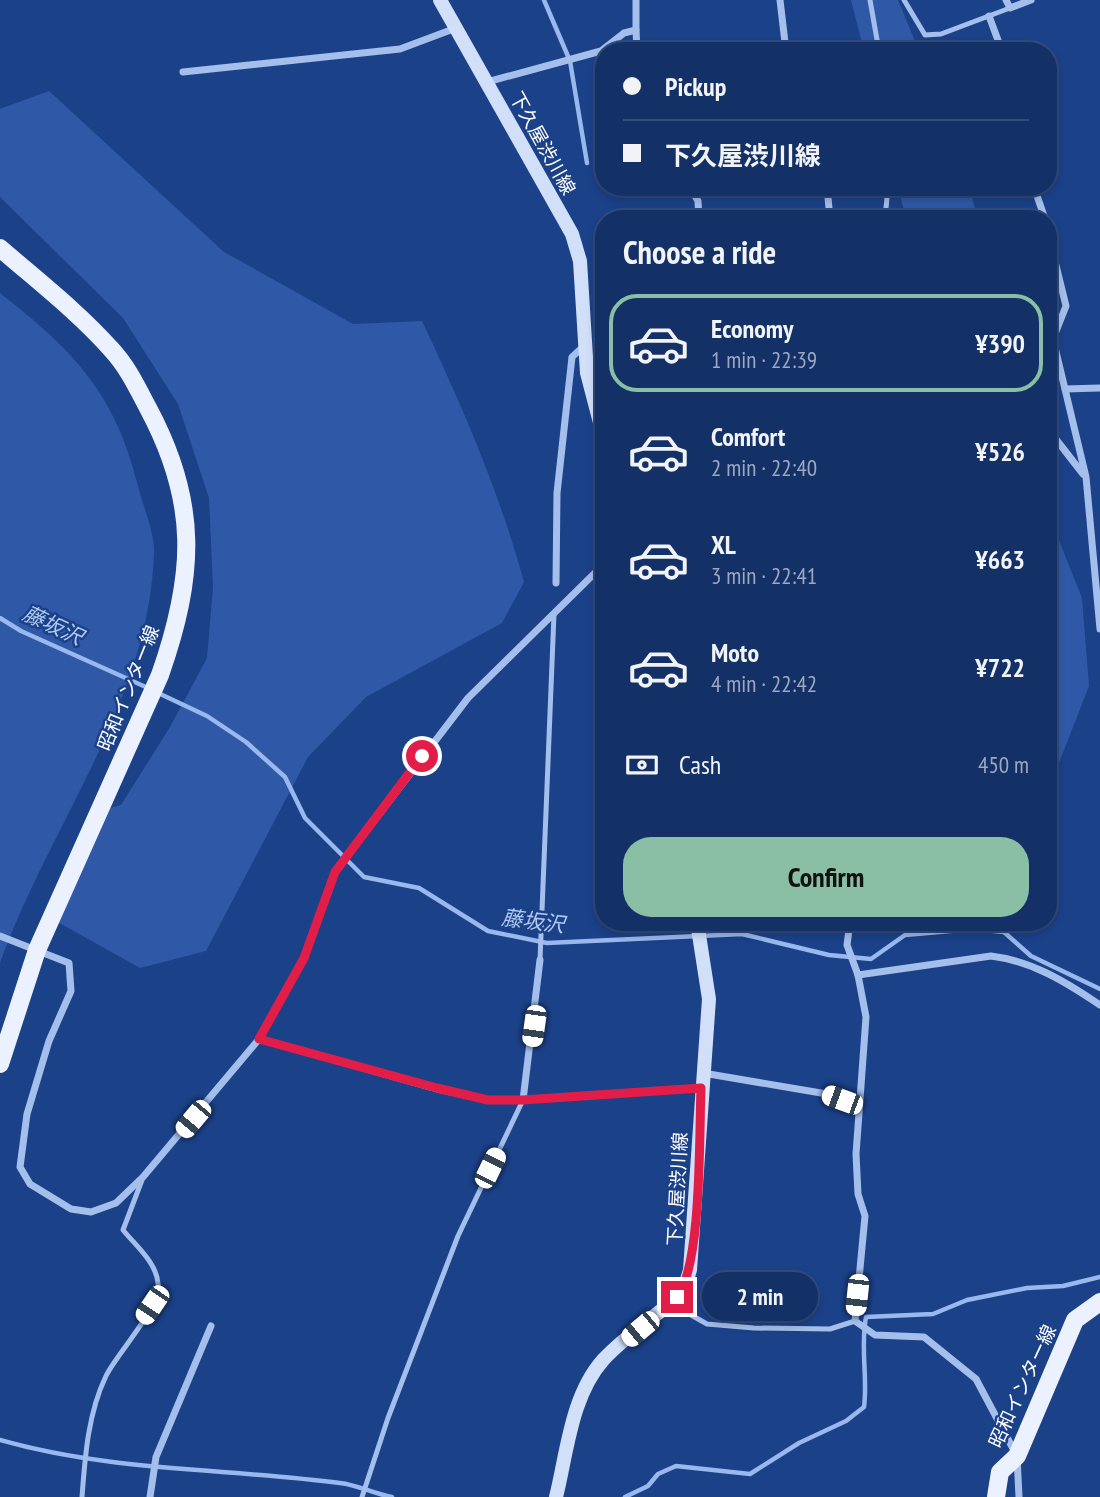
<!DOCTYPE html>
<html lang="en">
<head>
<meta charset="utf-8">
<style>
  body { margin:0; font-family:"PT Sans Narrow","Noto Sans JP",sans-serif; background:#213d70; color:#f1f3f6; height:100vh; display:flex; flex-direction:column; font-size:26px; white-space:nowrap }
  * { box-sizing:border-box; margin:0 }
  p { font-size:23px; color:#9da9c0 }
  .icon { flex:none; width:38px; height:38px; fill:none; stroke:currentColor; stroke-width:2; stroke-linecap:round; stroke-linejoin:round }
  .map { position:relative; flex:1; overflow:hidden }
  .side { position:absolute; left:595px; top:210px; width:462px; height:721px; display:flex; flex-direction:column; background:#143167; border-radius:28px; box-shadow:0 4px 10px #0003,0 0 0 2px #334c7b }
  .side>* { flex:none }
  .top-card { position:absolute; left:595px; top:42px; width:462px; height:154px; border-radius:28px; box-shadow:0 4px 10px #0003,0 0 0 2px #334c7b; display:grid; align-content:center; height:154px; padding:0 28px; background:#143167 }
  .end { position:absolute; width:32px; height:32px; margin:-16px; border:9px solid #e11d48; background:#fff; box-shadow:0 0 0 4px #fff }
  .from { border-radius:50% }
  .bubble { position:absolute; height:49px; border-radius:24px; background:#143167; box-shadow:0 4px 10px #0003,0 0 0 2px #334c7b; font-size:23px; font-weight:700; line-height:49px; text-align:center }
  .car { position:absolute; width:21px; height:42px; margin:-21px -10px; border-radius:9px; box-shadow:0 0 5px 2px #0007; background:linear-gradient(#fff 24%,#345 0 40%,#fff 0 76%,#345 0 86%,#fff 0) }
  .top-card b { display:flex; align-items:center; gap:24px; height:66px; font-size:26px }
  .top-card b+b { border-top:2px solid #334c7b }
  .top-card i { width:18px; height:18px; background:#f1f3f6 }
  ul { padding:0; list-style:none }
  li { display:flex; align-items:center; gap:21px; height:98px; margin:0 14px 10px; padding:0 14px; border:4px solid transparent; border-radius:28px }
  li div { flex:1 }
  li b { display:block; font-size:26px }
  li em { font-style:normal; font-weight:700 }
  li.active { border-color:#8abfa5 }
  li>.icon { width:63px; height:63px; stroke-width:1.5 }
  h2 { padding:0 28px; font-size:32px; line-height:84px }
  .pay { display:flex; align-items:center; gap:18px; height:77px; padding:0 28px; font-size:26px }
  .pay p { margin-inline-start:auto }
  .primary-button { display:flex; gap:14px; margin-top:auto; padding:14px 28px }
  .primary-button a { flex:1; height:80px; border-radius:28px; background:#8abfa5; color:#111; font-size:28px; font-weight:700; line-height:80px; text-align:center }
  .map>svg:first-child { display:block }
</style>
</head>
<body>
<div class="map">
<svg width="1100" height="1497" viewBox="0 0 1100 1497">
  <rect width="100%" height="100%" fill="#1b4189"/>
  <g fill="#2f59a7">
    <path d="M 851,0 L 898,0 L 919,51 L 864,51 Z"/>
    <path d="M 49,91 L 224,252 L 353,324 L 422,321 C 462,406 499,491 524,582 L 502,623 L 366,697 L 308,757 L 206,951 L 140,968 L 56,921 L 97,812 L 121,805 L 170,727 L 207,658 L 213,587 L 209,498 L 178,404 L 123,318 L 0,197 L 0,109 Z"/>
    <path d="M 898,187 L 969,187 L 978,219 L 906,219 Z"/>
    <path d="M 0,293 C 74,351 115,393 138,486 C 143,507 155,533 154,553 C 149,703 49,826 0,963 Z"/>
    <path d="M 1048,513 L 1082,598 L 1089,686 L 1048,791 Z"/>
  </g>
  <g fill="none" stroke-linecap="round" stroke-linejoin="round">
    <g stroke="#98b8ee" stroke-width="4.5">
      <path d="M 544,0 L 570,61 L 587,163"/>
      <path d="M 0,618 L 21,631 L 148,688"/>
      <path d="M 156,692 L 207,716 L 246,742 L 285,777 L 305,818 L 364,877 L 419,888 L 488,931 L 547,943 L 742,934 L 829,955 L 871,959 L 905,935 L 973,929 L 1004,932 L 1031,956 L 1100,989"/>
      <path d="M 0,1440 C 112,1472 226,1468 340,1483 C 358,1485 374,1494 392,1497"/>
      <path d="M 625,1497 L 648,1486 L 658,1474 L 676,1466 L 750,1474 L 799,1443 L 846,1421 L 864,1407 C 868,1377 860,1348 866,1317 L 933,1314 L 967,1300 L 1027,1288 L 1063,1286 L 1100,1277"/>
    </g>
    <g stroke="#a5bfec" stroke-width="5">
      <path d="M 870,0 L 879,51"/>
      <path d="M 904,0 L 925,35 L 941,34 L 1010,8"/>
      <path d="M 885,219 L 888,187"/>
      <path d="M 540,960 L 554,614"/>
      <path d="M 677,1298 L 691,1315 L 707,1324 L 754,1328 L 830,1329 L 855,1321"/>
      <path d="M 82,1497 C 85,1457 88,1413 106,1376 C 117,1353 161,1308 158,1283 C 156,1262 136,1246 123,1230 L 142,1180"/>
      <path d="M 362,1497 L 388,1418 L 458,1236 L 523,1100"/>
    </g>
    <g stroke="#a5bfec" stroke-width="7">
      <path d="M 780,0 L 786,51"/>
      <path d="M 1006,0 L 1010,8 L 1031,0"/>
      <path d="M 989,16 L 1002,51"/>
      <path d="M 636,30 L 637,51"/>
      <path d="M 183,72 L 400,49 L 456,28"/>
      <path d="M 487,82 L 601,51 L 624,33 L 636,30 L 636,0"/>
      <path d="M 690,187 L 698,201 L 699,219"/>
      <path d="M 827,187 L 830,219"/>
      <path d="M 1034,187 L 1045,219"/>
      <path d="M 1048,233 L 1066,306 L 1053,339 L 1086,477 L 1100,629"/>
      <path d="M 587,373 L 604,374"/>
      <path d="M 1065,389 L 1100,388"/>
      <path d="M 1048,429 L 1083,474"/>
      <path d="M 556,583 L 557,493 L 572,357 L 585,345"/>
      <path d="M 850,922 L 847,945 L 858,975 L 866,1017 L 856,1154 L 858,1194 L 865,1216 L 855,1321 L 875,1335 L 924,1337 L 976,1379 L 1017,1456 L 1019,1497"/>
      <path d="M 0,936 L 69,963 L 71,991 L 49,1041 L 27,1114 L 20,1167 L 30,1184 L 71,1209 L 91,1212 L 116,1203 L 143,1177 L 259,1039 L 304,958 L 335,872 L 468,698 L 604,564"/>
      <path d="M 858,975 L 991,956 C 1032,961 1066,982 1100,1005"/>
      <path d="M 259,1039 L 437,1089 L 488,1100 L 523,1100 L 701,1088"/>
      <path d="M 703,1073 L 827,1094 L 859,1105"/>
      <path d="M 523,1100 L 540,960"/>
      <path d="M 150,1497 L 156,1457 L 211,1326"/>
    </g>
    <g stroke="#d2dff9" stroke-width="14">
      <path d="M 440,0 L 572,234 L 580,261 L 587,373 L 604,438"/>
      <path d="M 556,1497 C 567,1453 571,1396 603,1360 C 624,1337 653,1318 677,1298 L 685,1286 L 690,1270 L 709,999 L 697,922"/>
    </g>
    <g stroke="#ebf1ff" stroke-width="18">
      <path d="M 0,248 C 38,281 78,312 111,349 C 127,366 137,387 148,408 C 199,503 195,575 160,675 L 37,950 L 0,1064"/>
      <path d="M 996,1497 L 1000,1472 L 1017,1456 L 1075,1320 L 1100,1302"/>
    </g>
  </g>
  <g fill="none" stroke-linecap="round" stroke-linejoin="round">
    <path stroke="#e11d48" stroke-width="9" d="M 422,756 L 335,872 L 304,958 L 259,1039 L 437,1088 L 488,1100 L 523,1100 L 701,1088 C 699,1135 702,1265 677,1297"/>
  </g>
  <g text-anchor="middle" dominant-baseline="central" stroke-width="5" stroke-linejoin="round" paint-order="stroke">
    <g font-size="19" fill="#fff" stroke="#1b4189">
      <text transform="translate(543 143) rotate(61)">下久屋渋川線</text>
      <text transform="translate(128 688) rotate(-68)">昭和インター線</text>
      <text transform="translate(677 1189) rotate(-87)">下久屋渋川線</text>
      <text transform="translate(1022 1386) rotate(-65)">昭和インター線</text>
    </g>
    <g font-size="21" font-style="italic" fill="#b1c9f4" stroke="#1b4189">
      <text transform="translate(53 625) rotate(25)">藤坂沢</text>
      <text transform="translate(533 921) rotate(7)">藤坂沢</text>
    </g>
  </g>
</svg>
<i class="end from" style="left:422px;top:756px"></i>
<i class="end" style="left:677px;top:1297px"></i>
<div class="bubble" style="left:702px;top:1272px;width:116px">2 min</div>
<i class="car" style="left:534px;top:1026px;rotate:188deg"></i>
<i class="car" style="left:842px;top:1100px;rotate:290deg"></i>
<i class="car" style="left:193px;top:1119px;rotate:220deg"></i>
<i class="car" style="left:490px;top:1168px;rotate:26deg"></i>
<i class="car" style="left:857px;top:1295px;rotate:186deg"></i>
<i class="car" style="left:152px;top:1305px;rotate:214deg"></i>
<i class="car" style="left:640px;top:1329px;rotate:230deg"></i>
<div class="top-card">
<b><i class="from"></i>Pickup</b>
<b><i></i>下久屋渋川線</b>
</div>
<section class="side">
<h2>Choose a ride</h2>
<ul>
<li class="active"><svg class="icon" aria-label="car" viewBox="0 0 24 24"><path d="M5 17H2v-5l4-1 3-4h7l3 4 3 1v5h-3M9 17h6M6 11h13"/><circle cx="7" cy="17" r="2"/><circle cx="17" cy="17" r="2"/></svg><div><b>Economy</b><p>1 min · 22:39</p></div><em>¥390</em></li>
<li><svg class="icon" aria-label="car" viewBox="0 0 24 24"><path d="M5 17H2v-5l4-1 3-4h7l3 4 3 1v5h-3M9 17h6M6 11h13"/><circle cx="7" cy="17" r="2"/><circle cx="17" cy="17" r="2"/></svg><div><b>Comfort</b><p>2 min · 22:40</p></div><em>¥526</em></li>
<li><svg class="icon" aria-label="car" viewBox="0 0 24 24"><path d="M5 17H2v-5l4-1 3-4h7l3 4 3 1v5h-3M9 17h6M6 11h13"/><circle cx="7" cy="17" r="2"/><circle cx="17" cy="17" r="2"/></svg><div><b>XL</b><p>3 min · 22:41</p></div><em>¥663</em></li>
<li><svg class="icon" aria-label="car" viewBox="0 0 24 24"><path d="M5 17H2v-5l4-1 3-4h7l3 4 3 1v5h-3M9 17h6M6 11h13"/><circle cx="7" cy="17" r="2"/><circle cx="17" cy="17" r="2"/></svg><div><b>Moto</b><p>4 min · 22:42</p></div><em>¥722</em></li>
</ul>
<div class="pay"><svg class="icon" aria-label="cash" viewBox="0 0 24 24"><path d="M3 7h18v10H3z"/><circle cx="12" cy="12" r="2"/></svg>Cash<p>450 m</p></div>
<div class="primary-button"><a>Confirm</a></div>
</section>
</div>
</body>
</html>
